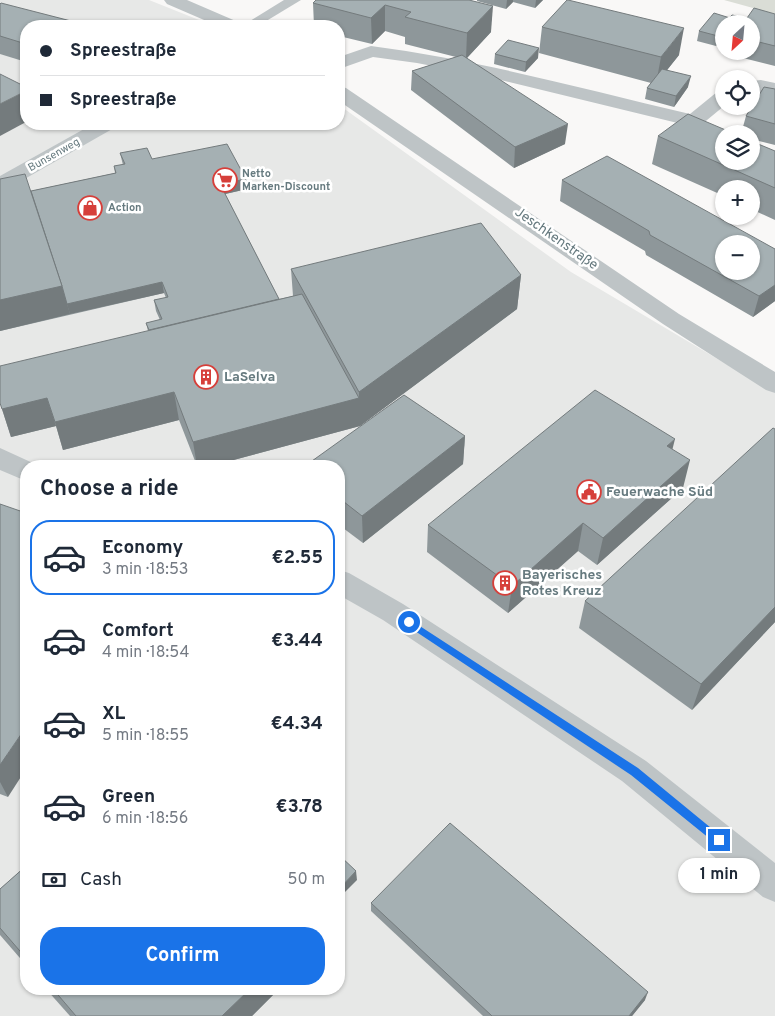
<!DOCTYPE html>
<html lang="en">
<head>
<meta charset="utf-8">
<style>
  body { margin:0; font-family:Overpass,sans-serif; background:#f2f2f3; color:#1f2937; height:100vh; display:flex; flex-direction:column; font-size:19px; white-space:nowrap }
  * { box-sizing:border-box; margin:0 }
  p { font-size:16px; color:#747a83 }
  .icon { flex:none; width:28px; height:28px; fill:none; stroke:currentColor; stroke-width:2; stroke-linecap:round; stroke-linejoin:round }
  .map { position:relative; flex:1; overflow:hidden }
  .side { position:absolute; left:20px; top:460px; width:325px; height:535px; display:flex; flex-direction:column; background:#fff; border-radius:20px; box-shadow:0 1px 4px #0004 }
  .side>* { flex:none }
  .hud { position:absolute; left:20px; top:20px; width:325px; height:110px; border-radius:20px; box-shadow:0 1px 4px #0004; display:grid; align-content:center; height:110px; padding:0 20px; background:#fff }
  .needle { width:32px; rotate:206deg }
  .buttons { position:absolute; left:715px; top:15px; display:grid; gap:10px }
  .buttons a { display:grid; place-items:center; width:45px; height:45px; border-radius:50%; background:#fff; box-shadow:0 1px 4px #0004; font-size:25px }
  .end { position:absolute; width:22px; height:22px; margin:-11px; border:6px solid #1a73e8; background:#fff; box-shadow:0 0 0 2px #fff }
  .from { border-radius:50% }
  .bubble { position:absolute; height:35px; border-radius:18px; background:#fff; box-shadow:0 1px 4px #0004; font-size:16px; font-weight:700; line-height:35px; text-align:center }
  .hud b { display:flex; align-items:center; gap:18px; height:48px; font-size:19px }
  .hud b+b { border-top:1px solid #e0e1e3 }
  .hud i { width:12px; height:12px; background:#1f2937 }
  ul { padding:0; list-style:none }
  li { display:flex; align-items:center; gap:15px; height:75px; margin:0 10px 8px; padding:0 10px; border:2px solid transparent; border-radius:20px }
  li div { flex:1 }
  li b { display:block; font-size:19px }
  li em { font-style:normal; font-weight:700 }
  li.active { border-color:#1a73e8 }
  li>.icon { width:45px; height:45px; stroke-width:1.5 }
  h2 { padding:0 20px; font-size:22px; line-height:60px }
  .pay { display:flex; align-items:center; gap:12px; height:55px; padding:0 20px; font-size:19px }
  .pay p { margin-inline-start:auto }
  .cta { display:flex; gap:10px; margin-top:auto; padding:10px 20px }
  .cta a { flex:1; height:58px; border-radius:20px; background:#1a73e8; color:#fff; font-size:20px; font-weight:700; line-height:58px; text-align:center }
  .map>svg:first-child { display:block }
</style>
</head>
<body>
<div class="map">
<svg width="775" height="1016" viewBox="0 0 775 1016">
  <rect width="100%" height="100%" fill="#f9f8f7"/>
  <path fill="#e7e8e7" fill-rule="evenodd" d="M 0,0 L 149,0 L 214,26 L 26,26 L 26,124 L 339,124 L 339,105 L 571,272 L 775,393 L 775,1016 L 0,1016 ZM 26,466 L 339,466 L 339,989 L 26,989 Z"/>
  <path fill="#daddd6" d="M 724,0 L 775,0 L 775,14 Z"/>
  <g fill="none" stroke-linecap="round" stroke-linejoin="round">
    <path fill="#bec4c6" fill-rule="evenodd" d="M 284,0 L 301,0 L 258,26 L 242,26 Z"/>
    <g fill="#bec4c6" fill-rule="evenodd">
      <path d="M 371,46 C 479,60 584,89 690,114 L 717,92 L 724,90 L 724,106 L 701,125 L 694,127 L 488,77 L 417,63 L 373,57 L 339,69 L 339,57 Z"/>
      <path d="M 761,80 L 775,83 L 775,95 L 761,92 L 751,93 L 751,81 Z"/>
      <path d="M 93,124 L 117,124 L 114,128 L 7,189 L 0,191 L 0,176 Z"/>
      <path d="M 0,448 L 35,464 L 37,466 L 26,466 L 26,481 L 0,470 Z"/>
      <path d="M 339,570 L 349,573 L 403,604 L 646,761 L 775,863 L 775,902 L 763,897 L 622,781 L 383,620 L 339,595 Z"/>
    </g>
    <g fill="#bec4c6" fill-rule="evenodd">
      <path d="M 164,0 L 187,0 L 238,22 L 241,26 L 218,26 L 167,4 Z"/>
      <path d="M 339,86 L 346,88 L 679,314 L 775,372 L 775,393 L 766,390 L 663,324 L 339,101 Z"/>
    </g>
  </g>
  <g fill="#8e979a">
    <path d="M 469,0 L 491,32 L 467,58 L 565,144 L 514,168 L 411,90 L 412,71 L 456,57 L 405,44 L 405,37 L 385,31 L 372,44 L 339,36 L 339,26 L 314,26 L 313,3 Z"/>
    <path d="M 477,0 L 543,0 L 535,8 L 513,2 L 506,9 L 477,1 Z"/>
    <path d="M 0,4 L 71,21 L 72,26 L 26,26 L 26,62 L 0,54 Z"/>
    <path d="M 775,14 L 775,66 L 731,55 L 732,51 L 751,51 L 751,24 L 724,24 L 724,45 L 720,44 L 721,40 L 716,46 L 697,41 L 699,31 L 730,18 L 747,18 Z"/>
    <path d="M 542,27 L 679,55 L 667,70 L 688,87 L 674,107 L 645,99 L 647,88 L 651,83 L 539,53 Z"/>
    <path d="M 495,54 L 538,58 L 525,72 L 494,64 Z"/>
    <path d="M 775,89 L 775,145 L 751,139 L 751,134 L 741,134 L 746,116 Z"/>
    <path d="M 658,136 L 775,151 L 775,220 L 751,209 L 751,189 L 724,189 L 724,196 L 652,164 Z"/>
    <path d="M 120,153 L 246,179 L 247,189 L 225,194 L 279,299 L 293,296 L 291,269 L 521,275 L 517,309 L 360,426 L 211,466 L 197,466 L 179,420 L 63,450 L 56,426 L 11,437 L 2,409 L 148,331 L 146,323 L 160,320 L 156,311 L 154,300 L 166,298 L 164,293 L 0,331 L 0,179 L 31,191 L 115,173 L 114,166 L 123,165 Z"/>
    <path d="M 562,180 L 775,249 L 775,301 L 753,317 L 646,255 L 645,251 L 560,201 Z"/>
    <path d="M 775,429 L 775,622 L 692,710 L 579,628 L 585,601 Z"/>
    <path d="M 465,436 L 463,464 L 363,543 L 339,525 L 339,466 Z"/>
    <path d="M 672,449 L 683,488 L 597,565 L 578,551 L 508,613 L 427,552 L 428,525 Z"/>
    <path d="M 0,504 L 8,797 L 0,794 Z"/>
    <path d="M 26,866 L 26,965 L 0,935 L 0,889 Z"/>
    <path d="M 371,903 L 645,1000 L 632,1016 L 483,1016 L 371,911 Z"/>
    <path d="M 46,989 L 279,989 L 252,1016 L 70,1016 Z"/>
  </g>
  <g fill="#747b7d">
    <path d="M 507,0 L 513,0 L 513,2 L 506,9 Z"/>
    <path d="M 536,0 L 543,0 L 535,8 Z"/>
    <path d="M 385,5 L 385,31 L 372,44 L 371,18 Z"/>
    <path d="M 493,6 L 491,32 L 466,59 L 467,33 Z"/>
    <path d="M 71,21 L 72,26 L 64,26 Z"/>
    <path d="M 684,28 L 679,55 L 656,84 L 661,57 Z"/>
    <path d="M 723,30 L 721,40 L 716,46 L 718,36 Z"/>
    <path d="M 539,48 L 538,58 L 525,72 L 526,62 Z"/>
    <path d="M 691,76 L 688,87 L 674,107 L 676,96 Z"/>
    <path d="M 26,91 L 26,122 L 0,136 L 0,104 Z"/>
    <path d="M 568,124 L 565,144 L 514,168 L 515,147 Z"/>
    <path d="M 246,179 L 247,189 L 221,195 L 220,184 Z"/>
    <path d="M 521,275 L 517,309 L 360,426 L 211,466 L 197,466 L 193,442 L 359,398 L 359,392 Z"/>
    <path d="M 162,282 L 164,293 L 70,314 L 67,304 Z"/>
    <path d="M 775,285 L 775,301 L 753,317 L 759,296 Z"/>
    <path d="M 62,286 L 70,314 L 0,331 L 0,300 Z"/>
    <path d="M 174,392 L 179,420 L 63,450 L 55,422 Z"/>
    <path d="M 47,398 L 56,426 L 11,437 L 2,409 Z"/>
    <path d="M 465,436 L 463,464 L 363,543 L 362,516 Z"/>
    <path d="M 675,439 L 668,467 L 667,446 Z"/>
    <path d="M 690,460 L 683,488 L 597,565 L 603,538 Z"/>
    <path d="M 583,523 L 578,551 L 508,613 L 512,586 Z"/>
    <path d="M 775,607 L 775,622 L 692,710 L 701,684 Z"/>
    <path d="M 26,727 L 26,769 L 8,797 L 0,782 L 0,765 Z"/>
    <path d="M 356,871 L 357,880 L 339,898 L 339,889 Z"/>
    <path d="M 250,989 L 279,989 L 252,1016 L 222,1016 Z"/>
    <path d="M 648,992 L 645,1000 L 632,1016 L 629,1016 Z"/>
  </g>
  <g fill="#a5b0b3" stroke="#747b7d" fill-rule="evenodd">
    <path d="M 316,0 L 469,0 L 493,6 L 467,33 L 405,17 L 411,12 L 385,5 L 371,18 L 313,3 Z"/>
    <path d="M 567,0 L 568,0 L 684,28 L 661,57 L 542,27 Z"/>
    <path d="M 1,3 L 71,21 L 64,26 L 26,26 L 26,44 L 0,36 L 0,4 Z"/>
    <path d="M 754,8 L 775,14 L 775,46 L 751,40 L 751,24 L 725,24 L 732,15 L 747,18 Z"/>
    <path d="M 714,13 L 730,18 L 725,24 L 724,24 L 723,30 L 718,36 L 699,31 Z"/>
    <path d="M 508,40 L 539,48 L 526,62 L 495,54 Z"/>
    <path d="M 462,55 L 568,124 L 515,147 L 412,71 Z"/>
    <path d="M 662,69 L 691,76 L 676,96 L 647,88 Z"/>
    <path d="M 0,74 L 26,87 L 26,91 L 0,104 Z"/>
    <path d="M 764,87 L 775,89 L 775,124 L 746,116 Z"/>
    <path d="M 688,114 L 735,134 L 724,134 L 724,161 L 751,161 L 751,141 L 775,151 L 775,188 L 658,136 Z"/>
    <path d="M 227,144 L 246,179 L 220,184 L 279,299 L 149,330 L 146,323 L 162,319 L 154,300 L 168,297 L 162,282 L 67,304 L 62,286 L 31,191 L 116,173 L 114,166 L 125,164 L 120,153 L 147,148 L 152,159 Z"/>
    <path d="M 607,156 L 775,249 L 775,285 L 759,296 L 650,235 L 649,231 L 562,180 ZM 724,244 L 751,244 L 751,271 L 724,271 Z"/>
    <path d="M 25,174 L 62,286 L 0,300 L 0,179 Z"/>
    <path d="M 481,223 L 521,275 L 359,392 L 291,269 Z"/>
    <path d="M 302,294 L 359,398 L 193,442 L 174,392 L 55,422 L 47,398 L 2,409 L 0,403 L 0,366 Z"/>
    <path d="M 595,390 L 675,439 L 667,446 L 690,460 L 603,538 L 583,523 L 512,586 L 428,525 Z"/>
    <path d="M 404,395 L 465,436 L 362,516 L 339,498 L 339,466 L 305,466 Z"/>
    <path d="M 773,428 L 775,429 L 775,607 L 701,684 L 585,601 Z"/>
    <path d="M 0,504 L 26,513 L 26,727 L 0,765 Z"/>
    <path d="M 450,823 L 648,992 L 629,1016 L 492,1016 L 371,903 Z"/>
    <path d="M 339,855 L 356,871 L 339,889 Z"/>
    <path d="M 26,866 L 26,958 L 0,928 L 0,889 Z"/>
    <path d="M 53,989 L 250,989 L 222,1016 L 76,1016 Z"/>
  </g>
  <path fill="#1a73e8" d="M 409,619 L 638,768 L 722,837 L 722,843 L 715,843 L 631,775 L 406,625 L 404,622 Z"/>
  <defs>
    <g id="supermarket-ring" transform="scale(1.25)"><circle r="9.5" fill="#fff" stroke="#d63f3a" stroke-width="1.5"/><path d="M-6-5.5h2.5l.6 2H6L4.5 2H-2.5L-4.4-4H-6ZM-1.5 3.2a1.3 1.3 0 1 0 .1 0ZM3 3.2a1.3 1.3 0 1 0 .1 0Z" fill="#d63f3a"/></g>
    <g id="shop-ring" transform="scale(1.25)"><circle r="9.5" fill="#fff" stroke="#d63f3a" stroke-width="1.5"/><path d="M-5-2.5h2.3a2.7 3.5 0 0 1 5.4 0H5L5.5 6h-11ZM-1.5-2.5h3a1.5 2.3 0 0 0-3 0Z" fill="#d63f3a"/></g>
    <g id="building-ring" transform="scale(1.25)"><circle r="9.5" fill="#fff" stroke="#d63f3a" stroke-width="1.5"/><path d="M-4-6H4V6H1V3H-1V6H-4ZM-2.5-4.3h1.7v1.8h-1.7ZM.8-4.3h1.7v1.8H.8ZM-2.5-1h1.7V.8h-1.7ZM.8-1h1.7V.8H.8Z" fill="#d63f3a"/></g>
    <g id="civic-ring" transform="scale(1.25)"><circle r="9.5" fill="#fff" stroke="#d63f3a" stroke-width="1.5"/><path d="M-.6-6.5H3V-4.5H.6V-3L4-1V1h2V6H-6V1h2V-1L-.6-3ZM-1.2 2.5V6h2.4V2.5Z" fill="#d63f3a"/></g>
  </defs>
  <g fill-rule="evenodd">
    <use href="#supermarket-ring" x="225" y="180"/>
    <use href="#shop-ring" x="90" y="208"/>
    <use href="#building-ring" x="206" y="377"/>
    <use href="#civic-ring" x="589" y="492"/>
    <use href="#building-ring" x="505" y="583"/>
  </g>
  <g text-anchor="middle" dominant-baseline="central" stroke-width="5" stroke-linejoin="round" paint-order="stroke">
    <g font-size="11" fill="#667a7f" stroke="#fff">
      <text transform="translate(54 155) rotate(-29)">Bunsenweg</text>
    </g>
    <g font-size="11" font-weight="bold" fill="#667a7f" stroke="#fff" text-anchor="start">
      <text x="242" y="174">Netto<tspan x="242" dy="13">Marken-Discount</tspan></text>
      <text x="108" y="208">Action</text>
    </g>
    <g font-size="14" fill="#667a7f" stroke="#fff">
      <text transform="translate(556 239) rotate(35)">Jeschkenstraße</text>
    </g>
    <g font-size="14" font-weight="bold" fill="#667a7f" stroke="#fff" text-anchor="start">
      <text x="224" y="377">LaSelva</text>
      <text x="606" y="492">Feuerwache Süd</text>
      <text x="522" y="575">Bayerisches<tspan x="522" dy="16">Rotes Kreuz</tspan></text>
    </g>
  </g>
</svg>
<div class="buttons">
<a><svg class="needle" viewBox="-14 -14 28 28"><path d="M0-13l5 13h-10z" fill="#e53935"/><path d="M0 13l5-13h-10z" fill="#747a83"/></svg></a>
<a><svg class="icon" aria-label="locate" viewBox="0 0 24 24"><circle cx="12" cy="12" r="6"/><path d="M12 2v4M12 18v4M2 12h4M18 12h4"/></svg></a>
<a><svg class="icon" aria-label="layers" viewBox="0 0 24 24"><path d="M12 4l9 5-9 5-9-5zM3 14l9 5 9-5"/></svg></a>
<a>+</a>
<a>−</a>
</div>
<i class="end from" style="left:409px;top:622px"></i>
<i class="end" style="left:719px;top:840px"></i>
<div class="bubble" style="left:678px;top:858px;width:82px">1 min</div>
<div class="hud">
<b><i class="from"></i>Spreestraße</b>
<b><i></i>Spreestraße</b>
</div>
<section class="side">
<h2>Choose a ride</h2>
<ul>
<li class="active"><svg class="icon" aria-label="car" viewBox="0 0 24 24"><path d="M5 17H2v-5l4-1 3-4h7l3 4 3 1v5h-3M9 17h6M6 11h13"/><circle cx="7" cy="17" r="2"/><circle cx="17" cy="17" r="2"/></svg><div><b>Economy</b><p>3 min · 18:53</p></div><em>€2.55</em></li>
<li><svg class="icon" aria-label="car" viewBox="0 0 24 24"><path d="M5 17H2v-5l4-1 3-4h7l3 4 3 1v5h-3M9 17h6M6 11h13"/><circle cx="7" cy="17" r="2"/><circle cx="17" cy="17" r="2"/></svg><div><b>Comfort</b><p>4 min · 18:54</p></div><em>€3.44</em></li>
<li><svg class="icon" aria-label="car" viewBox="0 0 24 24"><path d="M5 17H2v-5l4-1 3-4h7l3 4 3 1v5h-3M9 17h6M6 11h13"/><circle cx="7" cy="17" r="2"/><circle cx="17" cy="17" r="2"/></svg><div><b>XL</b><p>5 min · 18:55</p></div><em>€4.34</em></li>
<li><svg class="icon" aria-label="car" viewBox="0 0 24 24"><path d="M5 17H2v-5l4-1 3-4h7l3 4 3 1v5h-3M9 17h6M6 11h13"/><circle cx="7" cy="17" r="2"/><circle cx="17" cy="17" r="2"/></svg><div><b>Green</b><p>6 min · 18:56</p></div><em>€3.78</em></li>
</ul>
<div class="pay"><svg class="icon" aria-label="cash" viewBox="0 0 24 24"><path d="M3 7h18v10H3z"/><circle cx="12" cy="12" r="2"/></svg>Cash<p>50 m</p></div>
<div class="cta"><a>Confirm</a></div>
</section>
</div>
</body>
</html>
